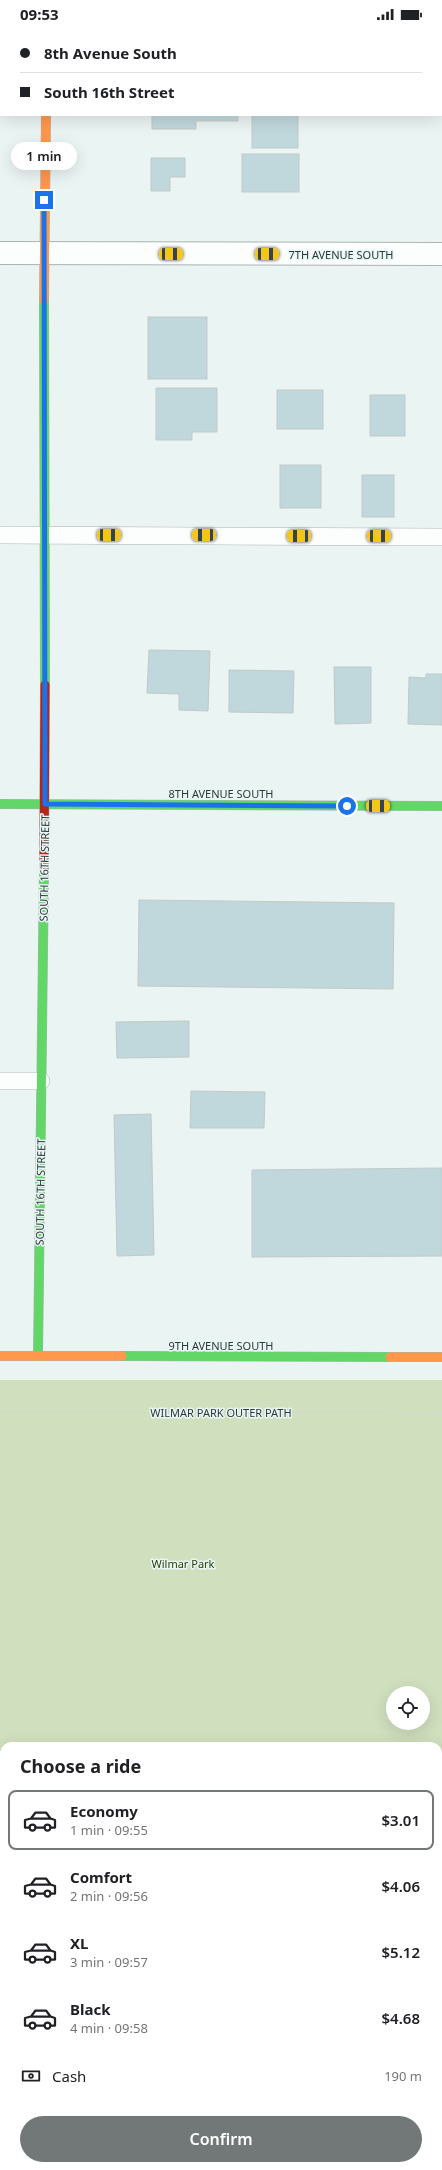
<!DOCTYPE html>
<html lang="en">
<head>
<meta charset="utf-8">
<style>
  body { margin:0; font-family:"Noto Sans",sans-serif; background:#f6f6f6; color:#202124; height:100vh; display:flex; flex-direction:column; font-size:15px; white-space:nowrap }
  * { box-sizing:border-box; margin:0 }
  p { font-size:13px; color:#757577 }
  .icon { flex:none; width:22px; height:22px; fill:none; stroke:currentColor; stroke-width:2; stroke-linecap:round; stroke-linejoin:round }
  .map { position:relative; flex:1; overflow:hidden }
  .side { position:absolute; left:0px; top:1714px; width:442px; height:428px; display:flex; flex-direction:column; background:#fff; border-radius:12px 12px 0 0; box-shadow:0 4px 16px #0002 }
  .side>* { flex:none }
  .banner { position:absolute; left:0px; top:0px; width:442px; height:88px; box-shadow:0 4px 16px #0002; display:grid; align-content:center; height:88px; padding:0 20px; background:#fff }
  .buttons { position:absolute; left:386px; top:1658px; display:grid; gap:8px }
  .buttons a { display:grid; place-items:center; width:44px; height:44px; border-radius:50%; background:#fff; box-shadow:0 4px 16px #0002; font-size:20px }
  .end { position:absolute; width:18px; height:18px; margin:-9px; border:5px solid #1a73e8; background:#fff; box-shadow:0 0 0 2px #fff }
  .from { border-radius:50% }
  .bubble { position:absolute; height:28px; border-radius:14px; background:#fff; box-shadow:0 4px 16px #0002; font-size:13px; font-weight:600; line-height:28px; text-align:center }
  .car { position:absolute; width:12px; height:24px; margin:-12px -6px; border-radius:5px; box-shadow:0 0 3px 1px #0007; background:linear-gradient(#f5c518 24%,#345 0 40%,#f5c518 0 76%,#345 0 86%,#f5c518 0) }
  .banner b { display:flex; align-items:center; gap:14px; height:38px; font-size:15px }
  .banner b+b { border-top:1px solid #e0e0e0 }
  .banner i { width:10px; height:10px; background:#202124 }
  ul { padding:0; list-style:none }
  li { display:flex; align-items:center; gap:12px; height:60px; margin:0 8px 6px; padding:0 12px; border:2px solid transparent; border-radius:8px }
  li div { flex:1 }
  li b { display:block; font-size:15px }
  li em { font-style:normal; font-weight:600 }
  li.active { border-color:#717877 }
  li>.icon { width:36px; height:36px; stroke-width:1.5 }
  h2 { padding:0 20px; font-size:18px; line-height:48px }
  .pay { display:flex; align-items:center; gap:10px; height:44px; padding:0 20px; font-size:15px }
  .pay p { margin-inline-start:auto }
  .primary-button { display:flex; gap:8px; margin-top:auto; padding:8px 20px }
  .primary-button a { flex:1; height:46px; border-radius:24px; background:#717877; color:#fff; font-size:16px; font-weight:600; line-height:46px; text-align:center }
  .status { display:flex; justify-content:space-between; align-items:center; height:28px; padding:0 20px; background:#fff; direction:ltr }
  .status svg { height:11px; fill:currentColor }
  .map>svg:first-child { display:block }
</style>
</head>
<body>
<div class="status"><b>09:53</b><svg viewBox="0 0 49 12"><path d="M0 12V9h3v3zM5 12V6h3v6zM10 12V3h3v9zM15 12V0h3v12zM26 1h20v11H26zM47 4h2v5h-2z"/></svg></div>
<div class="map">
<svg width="442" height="2142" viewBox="0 0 442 2142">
  <rect width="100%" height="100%" fill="#eaf4f2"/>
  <path fill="#d0dfbe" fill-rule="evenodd" d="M 0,1352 L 442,1352 L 442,1866 L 438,1866 L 438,1718 L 4,1718 L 4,1853 L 0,1853 ZM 393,1665 L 423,1665 L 423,1695 L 393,1695 Z"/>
  <g fill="#c0d7db" stroke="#c2c9c9">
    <path d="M 152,87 L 238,87 L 238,93 L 196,93 L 196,101 L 152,101 Z"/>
    <rect x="252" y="87" width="46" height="33"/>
    <rect x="242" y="126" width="57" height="38"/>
    <path d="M 151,130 L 185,130 L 185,149 L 170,149 L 170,163 L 151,163 Z"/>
    <rect x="148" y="289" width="59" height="62"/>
    <path d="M 156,360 L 217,360 L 217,404 L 192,404 L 192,412 L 156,412 Z"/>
    <rect x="277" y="362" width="46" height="39"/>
    <rect x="370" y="367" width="35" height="41"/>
    <rect x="280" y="437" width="41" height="43"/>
    <rect x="362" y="447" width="32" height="42"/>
    <path d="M 149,622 L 210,623 L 208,683 L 179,682 L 179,666 L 147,665 Z"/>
    <path d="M 334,639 L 371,639 L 371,695 L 335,696 Z"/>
    <path d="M 229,642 L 294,643 L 293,685 L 229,684 Z"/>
    <path d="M 426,646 L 442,646 L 442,697 L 408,696 L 409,649 L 426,650 Z"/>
    <path d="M 139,872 L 394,875 L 393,961 L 138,958 Z"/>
    <path d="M 189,993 L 189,1029 L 117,1030 L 116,994 Z"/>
    <path d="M 191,1063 L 265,1064 L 264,1100 L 190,1100 Z"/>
    <path d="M 151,1086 L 154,1227 L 117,1228 L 114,1087 Z"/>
    <path d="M 442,1140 L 442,1228 L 252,1229 L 252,1142 Z"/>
    <rect x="438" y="1975" width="4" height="61"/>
  </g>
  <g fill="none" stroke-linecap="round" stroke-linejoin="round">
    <g stroke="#acb4b2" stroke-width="18">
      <g id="lane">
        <path d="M 0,507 L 442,509"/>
        <path d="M 0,1053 L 41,1053"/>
        <path d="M 0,1882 L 4,1882"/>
      </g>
    </g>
    <g stroke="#acb4b2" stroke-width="24">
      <g id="street">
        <path d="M 48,1 L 48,0"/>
        <path d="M 0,225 L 442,226"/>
        <path d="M 438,1886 L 442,1886"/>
        <path d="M 48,2142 L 48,2138"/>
      </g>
    </g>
    <g stroke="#acb4b2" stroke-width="10">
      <g id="fast">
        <path d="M 44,272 L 45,657"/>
        <path d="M 0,776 L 442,778"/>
        <path d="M 38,1328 L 44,841"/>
        <path d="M 122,1328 L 390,1329"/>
      </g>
    </g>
    <g stroke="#acb4b2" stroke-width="10">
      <g id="slow">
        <path d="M 44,272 L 46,87"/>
        <path d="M 0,1328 L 122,1328"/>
        <path d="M 390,1329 L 442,1329"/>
      </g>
    </g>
    <g stroke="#acb4b2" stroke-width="10">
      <path id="jam" d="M 44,841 L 45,657"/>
    </g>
    <path stroke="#d0d2d2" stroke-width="2.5" stroke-dasharray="1 3" stroke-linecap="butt" d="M 0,1384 L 442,1385"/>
    <use href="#lane" stroke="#fcfdfd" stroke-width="17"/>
    <use href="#street" stroke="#fcfdfd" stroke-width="22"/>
    <use href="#fast" stroke="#63d668" stroke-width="9"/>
    <use href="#slow" stroke="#ff974d" stroke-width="9"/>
    <use href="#jam" stroke="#b3261e" stroke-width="9"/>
  </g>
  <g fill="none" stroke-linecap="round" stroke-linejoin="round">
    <path stroke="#1a73e8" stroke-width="5" d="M 44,172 L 45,776 L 347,778"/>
  </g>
  <g text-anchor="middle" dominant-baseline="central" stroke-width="3" stroke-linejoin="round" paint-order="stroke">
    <g font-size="11" fill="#303635" stroke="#e7f7f5">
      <text x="341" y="226">7TH AVENUE SOUTH</text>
      <text x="221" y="765">8TH AVENUE SOUTH</text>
      <text transform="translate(44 840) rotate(-89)">SOUTH 16TH STREET</text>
      <text transform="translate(40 1164) rotate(-89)">SOUTH 16TH STREET</text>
      <text x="221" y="1317">9TH AVENUE SOUTH</text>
      <text x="221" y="1384">WILMAR PARK OUTER PATH</text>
    </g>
    <g font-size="11" fill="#2e3c04" stroke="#e7f7f5">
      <text x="183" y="1535">Wilmar Park</text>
    </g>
  </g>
</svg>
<div class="buttons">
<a><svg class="icon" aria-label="locate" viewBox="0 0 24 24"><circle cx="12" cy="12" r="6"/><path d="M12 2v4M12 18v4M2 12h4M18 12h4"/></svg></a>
</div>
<i class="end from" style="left:347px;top:778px"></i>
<i class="end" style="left:44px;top:172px"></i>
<div class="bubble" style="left:11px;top:114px;width:66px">1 min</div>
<i class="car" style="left:171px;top:226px;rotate:90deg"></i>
<i class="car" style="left:267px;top:226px;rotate:90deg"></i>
<i class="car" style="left:109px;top:507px;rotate:90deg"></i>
<i class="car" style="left:204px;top:507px;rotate:270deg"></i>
<i class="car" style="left:299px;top:508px;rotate:270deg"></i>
<i class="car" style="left:379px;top:508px;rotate:90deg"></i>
<i class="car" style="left:378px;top:778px;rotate:90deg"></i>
<div class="banner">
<b><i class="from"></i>8th Avenue South</b>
<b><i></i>South 16th Street</b>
</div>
<section class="side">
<h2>Choose a ride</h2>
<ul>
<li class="active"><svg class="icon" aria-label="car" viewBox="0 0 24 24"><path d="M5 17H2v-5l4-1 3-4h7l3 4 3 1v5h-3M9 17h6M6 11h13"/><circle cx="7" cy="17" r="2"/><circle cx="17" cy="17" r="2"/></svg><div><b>Economy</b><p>1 min · 09:55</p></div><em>$3.01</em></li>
<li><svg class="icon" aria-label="car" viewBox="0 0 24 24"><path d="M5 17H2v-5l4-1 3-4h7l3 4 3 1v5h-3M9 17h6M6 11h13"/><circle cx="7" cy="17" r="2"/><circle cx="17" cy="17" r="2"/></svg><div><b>Comfort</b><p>2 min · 09:56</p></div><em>$4.06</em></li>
<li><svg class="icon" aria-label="car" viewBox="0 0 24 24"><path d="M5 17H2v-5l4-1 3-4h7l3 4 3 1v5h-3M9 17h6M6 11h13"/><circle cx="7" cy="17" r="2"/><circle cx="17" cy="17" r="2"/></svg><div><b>XL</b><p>3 min · 09:57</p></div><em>$5.12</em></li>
<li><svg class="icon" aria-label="car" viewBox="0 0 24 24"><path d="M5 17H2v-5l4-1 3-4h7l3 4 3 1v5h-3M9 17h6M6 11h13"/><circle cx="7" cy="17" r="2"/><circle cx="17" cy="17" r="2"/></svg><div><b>Black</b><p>4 min · 09:58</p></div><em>$4.68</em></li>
</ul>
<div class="pay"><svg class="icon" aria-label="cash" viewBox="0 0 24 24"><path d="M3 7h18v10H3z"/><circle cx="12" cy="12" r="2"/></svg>Cash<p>190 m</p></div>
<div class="primary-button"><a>Confirm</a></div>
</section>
</div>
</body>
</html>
